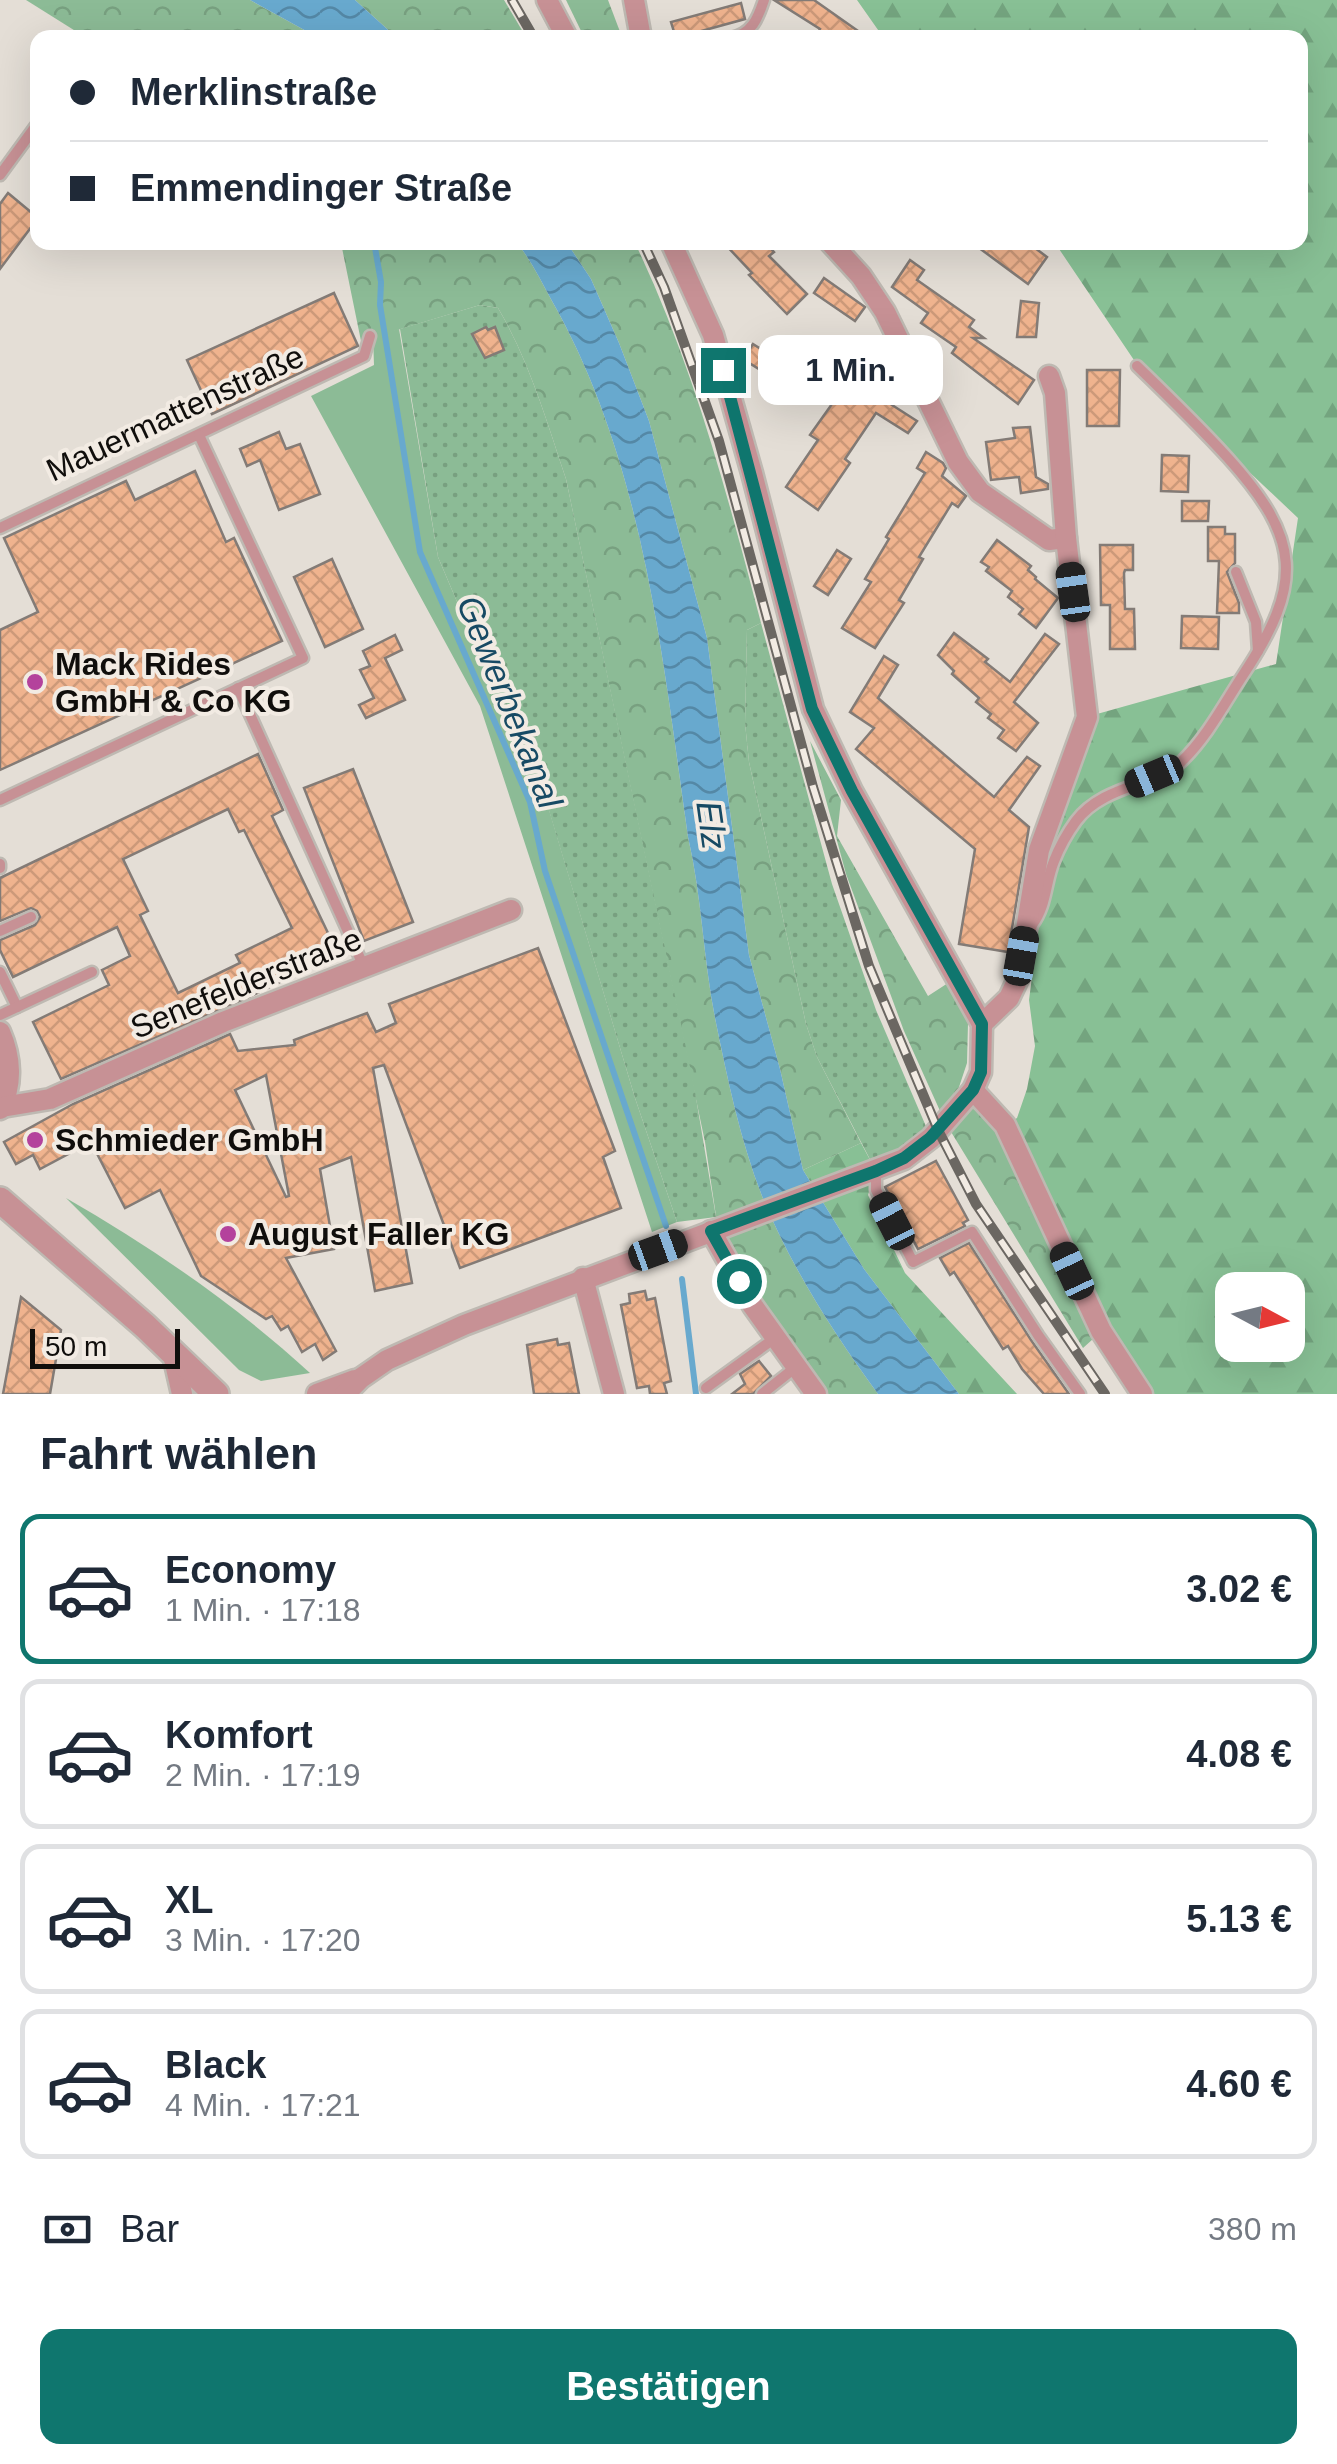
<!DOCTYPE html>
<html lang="de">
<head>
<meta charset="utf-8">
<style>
  body { margin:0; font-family:Arial,sans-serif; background:#f2f2f3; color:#1f2937; height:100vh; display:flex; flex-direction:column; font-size:38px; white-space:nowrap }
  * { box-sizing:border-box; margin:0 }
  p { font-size:32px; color:#747a83 }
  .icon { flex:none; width:55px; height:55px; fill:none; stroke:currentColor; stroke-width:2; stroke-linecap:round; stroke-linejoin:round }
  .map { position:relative; height:1394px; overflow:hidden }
  .drawer { display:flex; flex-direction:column; background:#fff; flex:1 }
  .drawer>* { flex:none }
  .top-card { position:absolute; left:30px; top:30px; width:1278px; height:220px; border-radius:20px; box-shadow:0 10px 40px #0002; display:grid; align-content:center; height:220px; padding:0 40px; background:#fff }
  .needle { width:65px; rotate:97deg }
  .controls { position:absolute; left:1215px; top:1272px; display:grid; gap:20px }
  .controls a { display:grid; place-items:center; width:90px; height:90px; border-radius:20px; background:#fff; box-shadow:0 10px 40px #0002; font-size:50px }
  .scale { position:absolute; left:30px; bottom:25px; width:150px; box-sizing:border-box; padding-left:10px; border:5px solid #100e0c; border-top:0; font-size:28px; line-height:35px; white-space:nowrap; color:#100e0c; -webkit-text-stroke:8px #f2ebe3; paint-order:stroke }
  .end { position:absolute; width:45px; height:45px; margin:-22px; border:12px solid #0f766e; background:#fff; box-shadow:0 0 0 5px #fff }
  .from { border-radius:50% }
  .bubble { position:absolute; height:70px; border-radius:20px; background:#fff; box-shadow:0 10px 40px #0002; font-size:32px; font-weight:700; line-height:70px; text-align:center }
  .car { position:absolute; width:30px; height:60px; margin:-30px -15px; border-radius:12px; box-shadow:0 0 8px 2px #0007; background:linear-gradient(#222 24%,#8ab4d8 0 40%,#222 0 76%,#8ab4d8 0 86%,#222 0) }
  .top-card b { display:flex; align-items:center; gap:35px; height:95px; font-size:38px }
  .top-card b+b { border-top:2px solid #e0e1e3 }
  .top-card i { width:25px; height:25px; background:#1f2937 }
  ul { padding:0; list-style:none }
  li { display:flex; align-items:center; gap:30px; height:150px; margin:0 20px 15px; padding:0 20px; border:5px solid #e0e1e3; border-radius:20px }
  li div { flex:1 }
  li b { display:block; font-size:38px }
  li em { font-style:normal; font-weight:700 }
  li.selected { border-color:#0f766e }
  li>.icon { width:90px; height:90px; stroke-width:1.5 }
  h2 { padding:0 40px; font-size:45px; line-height:120px }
  .pay { display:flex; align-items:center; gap:25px; height:110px; padding:0 40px; font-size:38px }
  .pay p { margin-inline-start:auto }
  .action { display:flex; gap:20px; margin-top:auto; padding:20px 40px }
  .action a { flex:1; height:115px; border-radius:20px; background:#0f766e; color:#fff; font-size:40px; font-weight:700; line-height:115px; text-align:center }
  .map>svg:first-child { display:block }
</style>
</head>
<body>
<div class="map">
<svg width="1337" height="1394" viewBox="0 0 1337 1394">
  <defs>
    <pattern id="forest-firs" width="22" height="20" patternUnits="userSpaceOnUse" patternTransform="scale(2.5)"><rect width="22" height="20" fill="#88c095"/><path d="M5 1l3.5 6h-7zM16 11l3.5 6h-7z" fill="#74a47f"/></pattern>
    <pattern id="park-crowns" width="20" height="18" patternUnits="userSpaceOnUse" patternTransform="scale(2.5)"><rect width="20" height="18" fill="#8cbb96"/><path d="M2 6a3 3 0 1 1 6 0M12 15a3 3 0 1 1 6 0" fill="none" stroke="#78a080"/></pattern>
    <pattern id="garden-dots" width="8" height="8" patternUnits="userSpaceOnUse" patternTransform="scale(2.5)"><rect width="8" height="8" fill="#8cbb96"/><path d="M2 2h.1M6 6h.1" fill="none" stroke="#78a080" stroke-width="1.8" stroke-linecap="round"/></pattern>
    <pattern id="water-waves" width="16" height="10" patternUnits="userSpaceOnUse" patternTransform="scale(2.5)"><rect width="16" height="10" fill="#68a9ce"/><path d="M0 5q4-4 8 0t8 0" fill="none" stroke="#5488a6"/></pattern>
    <pattern id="building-cross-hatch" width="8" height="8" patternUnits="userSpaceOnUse" patternTransform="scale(2.5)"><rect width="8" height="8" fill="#efb38e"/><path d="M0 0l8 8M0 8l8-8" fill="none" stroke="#cc9979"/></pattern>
  </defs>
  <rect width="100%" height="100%" fill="#e4ded6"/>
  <g fill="#8cbb96">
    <path d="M 399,329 L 438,557 L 489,677 L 530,746 L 635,1098 L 677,1222 L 652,1232 L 480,706 L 311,396 L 374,365 L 373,336 Z"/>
    <path d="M 66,1198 C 153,1248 236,1305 310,1373 L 261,1381 L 239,1370 Z"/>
  </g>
  <g fill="url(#forest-firs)" fill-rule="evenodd">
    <path d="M 857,0 L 1337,0 L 1337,1394 L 1142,1394 L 1005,1125 L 1017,1118 L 1027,1089 L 1035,1046 L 1029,1000 L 1050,837 L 1097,714 L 1276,664 L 1298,518 L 1140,369 L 1055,243 L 1300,242 L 1300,38 L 883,37 ZM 1232,1290 L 1288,1290 L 1288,1345 L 1232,1345 Z"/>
    <path d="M 861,1143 L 876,1171 L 868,1195 L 905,1273 L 1017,1394 L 959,1394 L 864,1269 L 803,1170 Z"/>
  </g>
  <g fill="url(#park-crowns)">
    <path d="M 26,0 L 250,0 L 317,37 L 85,37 Z"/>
    <path d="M 355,0 L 504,0 L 526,37 L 396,37 Z"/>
    <path d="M 566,0 L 608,0 L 622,37 L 584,37 Z"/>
    <path d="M 341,243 L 517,243 C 531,260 541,281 552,301 C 644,463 662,655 688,837 C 702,897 703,958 715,1018 C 727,1077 740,1140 762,1196 C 791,1267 833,1332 878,1394 L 816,1394 L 711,1231 L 716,1216 L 705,1142 L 566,479 C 547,422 529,360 498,308 L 480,305 L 361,341 Z"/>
    <path d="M 567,243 L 635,243 C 693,364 727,493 761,623 L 747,630 L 745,723 L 749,762 L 806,1024 L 817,1057 L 861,1143 L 803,1170 L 780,1069 L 749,955 L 707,638 L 649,421 L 619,343 L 591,279 Z"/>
    <path d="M 810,741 L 841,800 L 837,836 L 928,996 L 948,983 L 968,1023 L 967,1063 L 956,1096 L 995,1125 L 1093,1339 L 1083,1348 L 945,1122 L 904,1031 L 846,874 Z"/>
  </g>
  <g fill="url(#garden-dots)">
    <path d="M 480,305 L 498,308 C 529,360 547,422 566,479 L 694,1086 L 716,1217 L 677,1222 L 635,1098 L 530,747 L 489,677 L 438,557 L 400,329 Z"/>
    <path d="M 761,623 L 832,884 L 876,1010 L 931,1138 L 876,1171 L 817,1057 L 806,1024 L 749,762 L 745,723 L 747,630 Z"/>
  </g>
  <g fill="url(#water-waves)">
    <path d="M 250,0 L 355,0 L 396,37 L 317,37 Z"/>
    <path d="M 517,243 L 567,243 L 591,279 L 619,343 L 649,421 L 707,638 L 749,955 L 780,1069 L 803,1170 L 864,1269 L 959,1394 L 878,1394 C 833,1332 791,1267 762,1196 C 740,1140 727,1077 715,1018 C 703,958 702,897 688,837 C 662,655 644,463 552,301 C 541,281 531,260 517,243 Z"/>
  </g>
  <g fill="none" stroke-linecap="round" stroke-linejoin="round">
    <g stroke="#68a9ce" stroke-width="6">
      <path d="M 374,242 L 381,282 L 380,305 L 420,552 L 530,802 L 545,871 L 666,1226"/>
      <path d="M 682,1279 L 696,1394"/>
    </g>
  </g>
  <g fill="url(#building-cross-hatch)" stroke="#837b76" stroke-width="2.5" fill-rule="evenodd">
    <path d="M 774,0 L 814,0 L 868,38 L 815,38 L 820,29 Z"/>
    <path d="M 741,3 L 745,19 L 676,38 L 671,22 Z"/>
    <path d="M 8,193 L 38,218 L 0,269 L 0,204 Z"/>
    <path d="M 723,242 L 765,242 L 774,252 L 769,256 L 807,294 L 787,314 L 749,275 L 752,273 Z"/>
    <path d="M 971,242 L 1027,242 L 1047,257 L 1028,284 Z"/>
    <path d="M 910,260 L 924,270 L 917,280 L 974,320 L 969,327 L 984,338 L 973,338 L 1034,380 L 1018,404 L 952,353 L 956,347 L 921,323 L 928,313 L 892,287 Z"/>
    <path d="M 824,278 L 865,307 L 855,321 L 814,293 Z"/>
    <path d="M 334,293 L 358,346 L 212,414 L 187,360 Z"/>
    <path d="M 1021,301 L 1039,303 L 1036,337 L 1017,337 Z"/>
    <path d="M 486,327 L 488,330 L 495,327 L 504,350 L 485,358 L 472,334 Z"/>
    <path d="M 753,344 L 796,371 L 786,386 L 743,359 Z"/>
    <path d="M 863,349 L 895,372 L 878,396 L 917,421 L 908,433 L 876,413 L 845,459 L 850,463 L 818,510 L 786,487 L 818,440 L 810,435 L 837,397 L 832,393 Z"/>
    <path d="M 1087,370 L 1120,370 L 1119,426 L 1087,426 Z"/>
    <path d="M 1030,427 L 1036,477 L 1048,484 L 1048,489 L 1021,493 L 1019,477 L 991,480 L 986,442 L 1015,438 L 1013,428 Z"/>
    <path d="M 279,432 L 286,449 L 300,444 L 320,494 L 279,510 L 260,460 L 247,466 L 240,449 Z"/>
    <path d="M 926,452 L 943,463 L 946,468 L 942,476 L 966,496 L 958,507 L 952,503 L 919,557 L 923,559 L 899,600 L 904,603 L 875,648 L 842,628 L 871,582 L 865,579 L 889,539 L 886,537 L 925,473 L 917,468 Z"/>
    <path d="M 1162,455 L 1189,456 L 1188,492 L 1161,491 Z"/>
    <path d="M 195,471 L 226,542 L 234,538 L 282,641 L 0,770 L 0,630 L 38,612 L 4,538 L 126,481 L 135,500 Z"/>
    <path d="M 1182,501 L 1209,501 L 1208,521 L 1182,521 Z"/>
    <path d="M 1208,527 L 1225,527 L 1225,534 L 1235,534 L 1235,563 L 1227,572 L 1239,603 L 1239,613 L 1217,613 L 1219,561 L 1208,561 Z"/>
    <path d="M 997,540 L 1031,566 L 1028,570 L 1036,577 L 1035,579 L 1058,598 L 1036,628 L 1019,614 L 1023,609 L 1008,597 L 1012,591 L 986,571 L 989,567 L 981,562 Z"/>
    <path d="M 1100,545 L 1133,545 L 1133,570 L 1125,570 L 1124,573 L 1125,609 L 1134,609 L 1135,649 L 1110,649 L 1110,605 L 1101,605 Z"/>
    <path d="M 837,550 L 851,559 L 828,595 L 814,586 Z"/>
    <path d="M 332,559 L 363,629 L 325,647 L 294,577 Z"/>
    <path d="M 1182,616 L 1219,617 L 1218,649 L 1181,648 Z"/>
    <path d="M 954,633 L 988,659 L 985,662 L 1010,682 L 1045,634 L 1059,644 L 1014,702 L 1038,723 L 1016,751 L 998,738 L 1004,730 L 988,718 L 991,714 L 976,702 L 979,698 L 952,674 L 954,671 L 938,655 Z"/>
    <path d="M 395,635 L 402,650 L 385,658 L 405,700 L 366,718 L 359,705 L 374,698 L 360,670 L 370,666 L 363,651 Z"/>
    <path d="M 884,656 L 898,665 L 878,698 L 994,797 L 1027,757 L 1040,766 L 1009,810 L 1029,827 L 1008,952 L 959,944 L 975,849 L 856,749 L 874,728 L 850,712 Z"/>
    <path d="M 258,754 L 283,810 L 272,816 L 338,954 L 247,998 L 61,1079 L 33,1022 L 109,985 L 102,970 L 130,956 L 117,927 L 13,977 L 0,950 L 0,940 L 35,925 L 40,917 L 37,911 L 31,908 L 0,921 L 0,878 ZM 228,809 L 239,832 L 244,830 L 292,928 L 236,955 L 240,963 L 178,993 L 140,915 L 148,911 L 123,859 Z"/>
    <path d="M 353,769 L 413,922 L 364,941 L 304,788 Z"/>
    <path d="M 538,948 L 615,1151 L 603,1157 L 621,1208 L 460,1268 L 384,1065 L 373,1068 L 412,1283 L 375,1291 L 351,1157 L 320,1169 L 334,1249 L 286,1258 L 336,1351 L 323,1360 L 315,1344 L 302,1352 L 288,1326 L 281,1330 L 272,1316 L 266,1319 L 201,1276 L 160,1190 L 125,1208 L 91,1142 L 40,1169 L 33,1155 L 16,1164 L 4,1142 L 73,1104 L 230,1034 L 238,1051 L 295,1045 L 294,1040 L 367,1013 L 376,1032 L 396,1023 L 389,1004 ZM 266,1075 L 289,1196 L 286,1197 L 235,1090 Z"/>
    <path d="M 936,1161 L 968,1220 L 963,1223 L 965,1226 L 918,1249 L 885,1187 Z"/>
    <path d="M 969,1243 L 1031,1340 L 1069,1394 L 1044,1394 L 1022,1369 L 1008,1346 L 1003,1349 L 954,1272 L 950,1275 L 940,1258 Z"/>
    <path d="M 645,1291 L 647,1300 L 655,1298 L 671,1381 L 664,1383 L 667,1394 L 650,1394 L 649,1386 L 637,1388 L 621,1305 L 630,1303 L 629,1294 Z"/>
    <path d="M 21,1297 L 61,1330 L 50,1394 L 3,1394 Z"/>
    <path d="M 557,1339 L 558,1345 L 569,1343 L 579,1394 L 534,1394 L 527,1345 Z"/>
    <path d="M 759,1361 L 771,1376 L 753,1394 L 732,1394 L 745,1384 L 740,1374 Z"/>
  </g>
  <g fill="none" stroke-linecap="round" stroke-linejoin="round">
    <g stroke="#beb9b2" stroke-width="15">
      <g id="service">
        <path d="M 731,38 C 752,34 758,18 764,0"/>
        <path d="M 0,175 L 38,123"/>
        <path d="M 0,528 L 364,356 L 370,336"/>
        <path d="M 1236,572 L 1256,622 L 1258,651"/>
        <path d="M 238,688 L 364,967"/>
        <path d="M 0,800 L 303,658 L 199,435"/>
        <path d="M 0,864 L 0,868"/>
        <path d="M 1032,925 C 1047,905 1045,883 1054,861 C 1059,848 1068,832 1076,821 C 1103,785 1155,786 1181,762 C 1207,737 1224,704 1243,675 C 1304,583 1301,539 1228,458 C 1199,426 1168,396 1137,366"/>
        <path d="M 0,931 L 31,917"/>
        <path d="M 0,972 L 17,1007"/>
        <path d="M 0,1015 L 92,972"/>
        <path d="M 876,1171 L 876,1190 L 913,1262 L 972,1232 L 1038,1335 L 1080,1394"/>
        <path d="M 706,1388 L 775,1338"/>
        <path d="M 762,1394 L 796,1367"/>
      </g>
    </g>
    <g stroke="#beb9b2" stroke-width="25">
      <g id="minor">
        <path d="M 547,0 L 567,38"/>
        <path d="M 634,0 L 641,38"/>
        <path d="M 830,242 L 861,276 L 885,312 L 958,462 L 980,492 L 1049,540 L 1066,538"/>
        <path d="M 982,1024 L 1009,998 L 1018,979 L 1039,850 L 1087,717 L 1066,538 L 1055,393 L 1049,376"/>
        <path d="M 0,1032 C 11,1057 13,1085 0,1109"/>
        <path d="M 973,1090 L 1005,1125 L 1101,1331 L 1142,1394"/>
        <path d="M 2,1107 L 50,1099 L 223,1022 L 511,910"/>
        <path d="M 711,1231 L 753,1306 L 816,1394"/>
        <path d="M 583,1278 L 614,1394"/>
        <path d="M 172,1350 L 182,1394"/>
        <path d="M 317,1394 L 355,1380"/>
        <path d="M 345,1394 L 361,1378 L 387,1360 L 464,1325 L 904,1159 L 931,1138 L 973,1090 L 981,1072 L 982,1024 L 852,791 L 813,709 L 752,473 L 713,335 L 671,242"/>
      </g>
    </g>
    <g stroke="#beb9b2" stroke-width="30">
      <path id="tertiary" d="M 0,1200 L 145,1326 L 216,1394"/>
    </g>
    <use href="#service" stroke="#c79195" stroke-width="10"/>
    <use href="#minor" stroke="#c79195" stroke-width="20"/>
    <use href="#tertiary" stroke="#c79195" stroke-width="25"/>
    <g stroke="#6b6762" stroke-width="10">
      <g id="rail">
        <path d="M 512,0 L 534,38"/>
        <path d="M 643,242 L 664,287 L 719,441 L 813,787 L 869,966 L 938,1130 L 976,1204 L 1105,1394"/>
      </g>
    </g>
    <use href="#rail" stroke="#f2ebe3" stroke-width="6" stroke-dasharray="19" stroke-linecap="butt"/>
  </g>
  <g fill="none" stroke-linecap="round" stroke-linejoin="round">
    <path stroke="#0f766e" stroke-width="12" d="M 723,370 L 812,709 L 852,791 L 982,1024 L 981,1072 L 973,1090 L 930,1138 L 904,1158 L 876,1171 L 711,1231 L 739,1281"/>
  </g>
  <g fill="#b4429c" stroke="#f2ebe3" stroke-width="4">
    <circle cx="35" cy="682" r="10"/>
    <circle cx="35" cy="1140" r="10"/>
    <circle cx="228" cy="1234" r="10"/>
  </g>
  <g text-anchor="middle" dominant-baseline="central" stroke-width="8" stroke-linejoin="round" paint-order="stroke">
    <g font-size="32" fill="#100e0c" stroke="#f2ebe3">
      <text transform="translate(175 413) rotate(-25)">Mauermattenstraße</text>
      <text transform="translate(246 983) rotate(-22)">Senefelderstraße</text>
    </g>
    <g font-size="32" font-weight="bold" fill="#100e0c" stroke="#f2ebe3" text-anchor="start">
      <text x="55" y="664">Mack Rides<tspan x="55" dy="37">GmbH &amp; Co KG</tspan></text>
      <text x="55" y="1140">Schmieder GmbH</text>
      <text x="248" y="1234">August Faller KG</text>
    </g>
    <g font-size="35" font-style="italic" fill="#174a64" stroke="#f2ebe3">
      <text transform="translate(510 702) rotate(68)">Gewerbekanal</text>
      <text transform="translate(712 825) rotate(82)">Elz</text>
    </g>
  </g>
</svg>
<div class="controls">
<a><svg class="needle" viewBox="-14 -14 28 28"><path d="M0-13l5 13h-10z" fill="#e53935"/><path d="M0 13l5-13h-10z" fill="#747a83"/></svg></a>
</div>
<div class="scale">50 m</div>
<i class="end from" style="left:739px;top:1281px"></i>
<i class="end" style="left:723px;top:370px"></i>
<div class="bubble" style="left:758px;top:335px;width:185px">1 Min.</div>
<i class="car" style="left:1073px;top:592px;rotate:352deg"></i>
<i class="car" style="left:1154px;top:776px;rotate:247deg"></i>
<i class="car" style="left:1021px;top:956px;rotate:10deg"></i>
<i class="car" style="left:892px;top:1221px;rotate:333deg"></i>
<i class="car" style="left:658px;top:1250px;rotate:70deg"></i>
<i class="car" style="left:1072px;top:1271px;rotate:335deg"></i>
<div class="top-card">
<b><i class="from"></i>Merklinstraße</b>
<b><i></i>Emmendinger Straße</b>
</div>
</div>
<section class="drawer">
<h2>Fahrt wählen</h2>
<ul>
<li class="selected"><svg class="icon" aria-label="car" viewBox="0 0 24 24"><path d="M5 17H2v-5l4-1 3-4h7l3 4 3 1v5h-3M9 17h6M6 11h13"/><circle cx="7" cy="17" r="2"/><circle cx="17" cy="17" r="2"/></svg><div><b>Economy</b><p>1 Min. · 17:18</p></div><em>3.02 €</em></li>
<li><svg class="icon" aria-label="car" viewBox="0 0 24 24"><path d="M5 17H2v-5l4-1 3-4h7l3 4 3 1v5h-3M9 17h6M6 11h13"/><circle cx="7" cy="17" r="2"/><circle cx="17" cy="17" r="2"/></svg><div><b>Komfort</b><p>2 Min. · 17:19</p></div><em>4.08 €</em></li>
<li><svg class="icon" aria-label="car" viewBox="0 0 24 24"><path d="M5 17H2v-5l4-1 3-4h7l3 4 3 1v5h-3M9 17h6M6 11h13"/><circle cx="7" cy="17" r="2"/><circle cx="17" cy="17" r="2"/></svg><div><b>XL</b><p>3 Min. · 17:20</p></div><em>5.13 €</em></li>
<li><svg class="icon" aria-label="car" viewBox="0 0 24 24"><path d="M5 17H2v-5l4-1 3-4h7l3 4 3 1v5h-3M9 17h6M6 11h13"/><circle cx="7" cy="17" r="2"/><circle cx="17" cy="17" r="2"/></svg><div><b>Black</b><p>4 Min. · 17:21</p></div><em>4.60 €</em></li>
</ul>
<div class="pay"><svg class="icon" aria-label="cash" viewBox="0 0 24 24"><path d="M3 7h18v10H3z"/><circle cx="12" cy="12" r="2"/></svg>Bar<p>380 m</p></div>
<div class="action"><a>Bestätigen</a></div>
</section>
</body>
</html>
